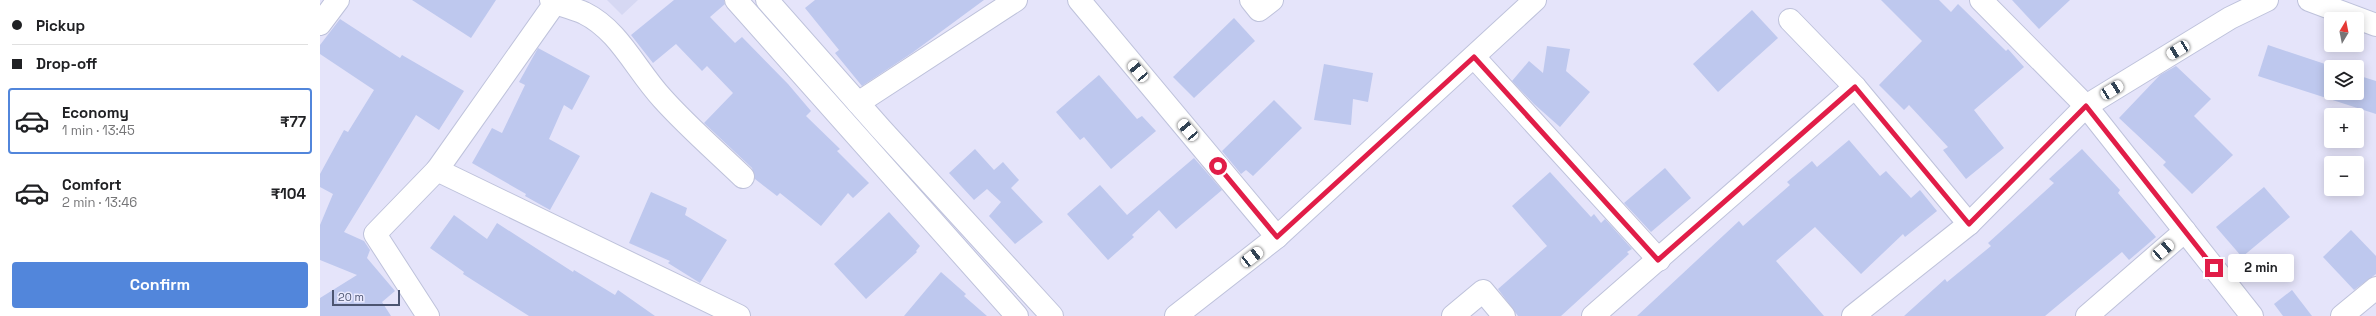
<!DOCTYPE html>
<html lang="en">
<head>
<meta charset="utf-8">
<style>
  body { margin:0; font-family:"Space Grotesk",sans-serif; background:#f6f6f6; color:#202124; height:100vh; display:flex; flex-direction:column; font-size:15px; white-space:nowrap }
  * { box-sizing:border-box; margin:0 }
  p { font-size:13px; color:#757577 }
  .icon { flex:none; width:22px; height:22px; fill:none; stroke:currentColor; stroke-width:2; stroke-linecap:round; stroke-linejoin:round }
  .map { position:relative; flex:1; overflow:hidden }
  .details { display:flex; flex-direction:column; background:#fff; width:320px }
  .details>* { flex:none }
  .banner { display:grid; align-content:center; height:88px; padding:0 12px; background:#fff }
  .needle { width:26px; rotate:10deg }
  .buttons { position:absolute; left:2004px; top:12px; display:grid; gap:8px }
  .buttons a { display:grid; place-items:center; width:40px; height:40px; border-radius:4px; background:#fff; box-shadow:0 2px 10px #0003; font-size:20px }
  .scale { position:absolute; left:12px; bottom:10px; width:68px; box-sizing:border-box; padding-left:4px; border:2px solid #4c5571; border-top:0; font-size:11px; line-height:14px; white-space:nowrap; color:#4c5571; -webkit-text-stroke:3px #eaeafe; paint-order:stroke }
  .end { position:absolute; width:18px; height:18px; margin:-9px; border:5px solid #e11d48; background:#fff; box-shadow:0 0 0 2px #fff }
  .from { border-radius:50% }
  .bubble { position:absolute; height:28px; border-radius:4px; background:#fff; box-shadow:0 2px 10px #0003; font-size:13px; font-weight:700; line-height:28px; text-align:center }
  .car { position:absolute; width:12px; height:24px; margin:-12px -6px; border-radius:5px; box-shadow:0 0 3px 1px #0007; background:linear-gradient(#fff 24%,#345 0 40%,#fff 0 76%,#345 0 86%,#fff 0) }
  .banner b { display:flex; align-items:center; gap:14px; height:38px; font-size:15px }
  .banner b+b { border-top:1px solid #e0e0e0 }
  .banner i { width:10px; height:10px; background:#202124 }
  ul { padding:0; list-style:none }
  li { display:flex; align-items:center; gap:12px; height:66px; margin:0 8px 6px; padding:0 4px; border:2px solid transparent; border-radius:4px }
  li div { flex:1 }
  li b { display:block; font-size:15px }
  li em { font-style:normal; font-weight:700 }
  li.active { border-color:#5286db }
  li>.icon { width:36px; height:36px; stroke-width:1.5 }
  .primary-button { display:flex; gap:8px; margin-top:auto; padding:8px 12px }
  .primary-button a { flex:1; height:46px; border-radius:4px; background:#5286db; color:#fff; font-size:16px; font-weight:700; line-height:46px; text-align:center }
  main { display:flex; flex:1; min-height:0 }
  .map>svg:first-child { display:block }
</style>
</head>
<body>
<main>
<section class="details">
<div class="banner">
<b><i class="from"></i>Pickup</b>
<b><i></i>Drop-off</b>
</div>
<ul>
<li class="active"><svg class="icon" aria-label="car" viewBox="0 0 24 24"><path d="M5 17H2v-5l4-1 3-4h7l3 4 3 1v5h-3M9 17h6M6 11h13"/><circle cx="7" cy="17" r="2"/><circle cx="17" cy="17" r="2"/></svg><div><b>Economy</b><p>1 min · 13:45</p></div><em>₹77</em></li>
<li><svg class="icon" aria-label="car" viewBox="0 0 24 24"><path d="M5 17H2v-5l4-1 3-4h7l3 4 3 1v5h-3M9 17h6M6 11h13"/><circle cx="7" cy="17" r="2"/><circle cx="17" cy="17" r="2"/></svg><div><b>Comfort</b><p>2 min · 13:46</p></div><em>₹104</em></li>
</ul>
<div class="primary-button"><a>Confirm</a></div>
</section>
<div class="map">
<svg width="2056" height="316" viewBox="0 0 2056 316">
  <rect width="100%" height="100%" fill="#e5e4fa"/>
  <path fill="#d6d8f3" d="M 287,0 L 318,0 L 302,15 Z"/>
  <g fill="#bec8ee">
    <path d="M 92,0 L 176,0 L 151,38 Z"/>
    <path d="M 354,0 L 404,0 L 405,4 L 390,17 L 415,43 L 422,37 L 468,84 L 491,111 L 486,116 L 520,149 L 517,151 L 549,183 L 533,198 L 528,193 L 501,226 L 460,193 L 457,196 L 435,179 L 432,168 L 384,123 L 413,93 L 387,66 L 382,71 L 356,44 L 333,63 L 311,35 Z"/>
    <path d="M 495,0 L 664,0 L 592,53 L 542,86 L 515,53 L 519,50 L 485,8 Z"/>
    <path d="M 1561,0 L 1619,0 L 1631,12 L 1638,4 L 1686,51 L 1688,49 L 1704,67 L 1654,110 L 1684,148 L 1646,179 L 1623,150 L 1628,147 L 1589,105 L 1584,110 L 1559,85 L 1602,41 Z"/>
    <path d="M 1692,0 L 1750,0 L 1719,29 Z"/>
    <path d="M 1432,10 L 1458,38 L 1398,92 L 1373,64 Z"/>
    <path d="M 914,18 L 935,41 L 874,98 L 853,77 Z"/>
    <path d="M 20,19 L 80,58 L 82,55 L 144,91 L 119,130 L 96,115 L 24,232 L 44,241 L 50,250 L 47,258 L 75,291 L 62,302 L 71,316 L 0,316 L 0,298 L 37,275 L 0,260 L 0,225 L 13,194 L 0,187 L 0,174 L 24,130 L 28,132 L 54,90 L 0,54 L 0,45 Z"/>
    <path d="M 1948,45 L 2014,67 L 2011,67 L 2011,93 L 2037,93 L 2037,75 L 2056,81 L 2056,114 L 1938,76 Z"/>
    <path d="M 1227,46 L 1250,49 L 1246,71 L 1270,92 L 1240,127 L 1214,104 L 1192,81 L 1209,61 L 1223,73 Z"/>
    <path d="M 218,48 L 270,76 L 252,110 L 244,105 L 229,139 L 260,156 L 230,210 L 205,196 L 206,194 L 152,163 L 172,128 L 182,133 L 205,85 L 199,82 Z"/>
    <path d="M 1004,64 L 1053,73 L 1048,102 L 1033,99 L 1031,125 L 994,120 Z"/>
    <path d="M 1856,66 L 1891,99 L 1874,116 L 1913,155 L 1872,194 L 1843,165 L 1846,162 L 1799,118 L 1840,75 Z"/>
    <path d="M 779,75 L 817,119 L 822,116 L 836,131 L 791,169 L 764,137 L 760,140 L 736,112 Z"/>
    <path d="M 954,100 L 982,128 L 933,176 L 926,170 L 921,174 L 902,151 Z"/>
    <path d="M 1529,140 L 1560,176 L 1566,171 L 1591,198 L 1600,190 L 1617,211 L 1585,237 L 1583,234 L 1541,274 L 1495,227 L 1456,261 L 1504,316 L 1317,316 L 1419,221 L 1423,226 L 1470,185 L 1467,182 L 1492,161 L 1497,167 Z"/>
    <path d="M 655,149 L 674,170 L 683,162 L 699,180 L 691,188 L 723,222 L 695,244 L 669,216 L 681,202 L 667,189 L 654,200 L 629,173 Z"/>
    <path d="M 1762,149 L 1800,190 L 1798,193 L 1836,237 L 1809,260 L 1802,252 L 1725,316 L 1584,316 L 1625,279 L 1627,282 L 1671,246 L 1668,243 L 1734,183 L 1729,179 Z"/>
    <path d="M 874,158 L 902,190 L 856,229 L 839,210 L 812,235 L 814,237 L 788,260 L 747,214 L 780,185 L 807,215 Z"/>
    <path d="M 1345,168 L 1371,198 L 1331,232 L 1304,203 Z"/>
    <path d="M 1230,172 L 1271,217 L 1274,214 L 1281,223 L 1285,219 L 1312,249 L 1307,252 L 1309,254 L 1241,316 L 1198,316 L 1178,289 L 1227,246 L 1192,206 Z"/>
    <path d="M 1944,187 L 1970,217 L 1922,257 L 1896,227 Z"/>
    <path d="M 331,192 L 367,208 L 365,215 L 407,240 L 380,283 L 348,263 L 350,261 L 309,243 Z"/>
    <path d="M 569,212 L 600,246 L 596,251 L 597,252 L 546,299 L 514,264 Z"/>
    <path d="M 134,215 L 167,239 L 177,223 L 253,272 L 254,270 L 295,295 L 298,290 L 335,316 L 209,316 L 143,274 L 144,272 L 110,248 Z"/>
    <path d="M 2031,230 L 2056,256 L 2056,274 L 2034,290 L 2003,257 Z"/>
    <path d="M 621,272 L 646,294 L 644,296 L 667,316 L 584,316 Z"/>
    <path d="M 1972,290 L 1992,316 L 1963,316 L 1954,304 Z"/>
  </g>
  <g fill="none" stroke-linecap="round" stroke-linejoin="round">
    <g stroke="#bec2db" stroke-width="24">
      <g id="minor">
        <path d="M 416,0 L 697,316"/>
        <path d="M 447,0 L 561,129 L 732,316"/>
        <path d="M 759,0 L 957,237"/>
        <path d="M 931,0 L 939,10 L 952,0"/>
        <path d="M 1661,0 L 1766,106 L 1932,316"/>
        <path d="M 1989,0 L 2056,25"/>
        <path d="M 235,3 C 244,6 255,9 264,13 C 299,30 316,70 342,98 C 367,126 396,151 423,177"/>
        <path d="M 1470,20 L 1535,87 L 1649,224 L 1766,106 L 1910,18 L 1947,0"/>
        <path d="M 0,24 L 18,0"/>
        <path d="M 1154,57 L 1339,260"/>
        <path d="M 538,103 L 696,0"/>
        <path d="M 117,170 L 419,316"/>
        <path d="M 108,316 L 55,234 L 117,170 L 235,3 L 231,0"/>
        <path d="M 856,316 L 957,237 L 1215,0"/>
        <path d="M 1133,316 L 1163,291 L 1184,316"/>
        <path d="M 1273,316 L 1535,87"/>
        <path d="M 1533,316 L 1649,224"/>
        <path d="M 1767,316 L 1865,231"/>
        <path d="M 2022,316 L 2056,288"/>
      </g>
    </g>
    <use href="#minor" stroke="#fff" stroke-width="22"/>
  </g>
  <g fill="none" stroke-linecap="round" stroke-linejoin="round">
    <path stroke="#e11d48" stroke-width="5" d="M 898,166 L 957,237 L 1154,57 L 1338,260 L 1535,87 L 1649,224 L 1766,106 L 1894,268"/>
  </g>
</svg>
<div class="buttons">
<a><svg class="needle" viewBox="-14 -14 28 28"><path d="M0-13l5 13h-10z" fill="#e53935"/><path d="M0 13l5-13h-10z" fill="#757577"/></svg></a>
<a><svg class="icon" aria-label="layers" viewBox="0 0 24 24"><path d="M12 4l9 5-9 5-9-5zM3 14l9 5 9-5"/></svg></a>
<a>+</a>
<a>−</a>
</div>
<div class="scale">20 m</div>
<i class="end from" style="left:898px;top:166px"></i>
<i class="end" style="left:1894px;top:268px"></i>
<div class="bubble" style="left:1908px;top:254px;width:66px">2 min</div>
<i class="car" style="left:1858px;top:50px;rotate:239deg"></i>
<i class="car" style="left:818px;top:71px;rotate:320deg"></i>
<i class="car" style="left:1792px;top:90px;rotate:58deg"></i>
<i class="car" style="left:868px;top:130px;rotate:320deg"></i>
<i class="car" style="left:1843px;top:250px;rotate:49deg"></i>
<i class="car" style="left:932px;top:257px;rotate:52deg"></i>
</div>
</main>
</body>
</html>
